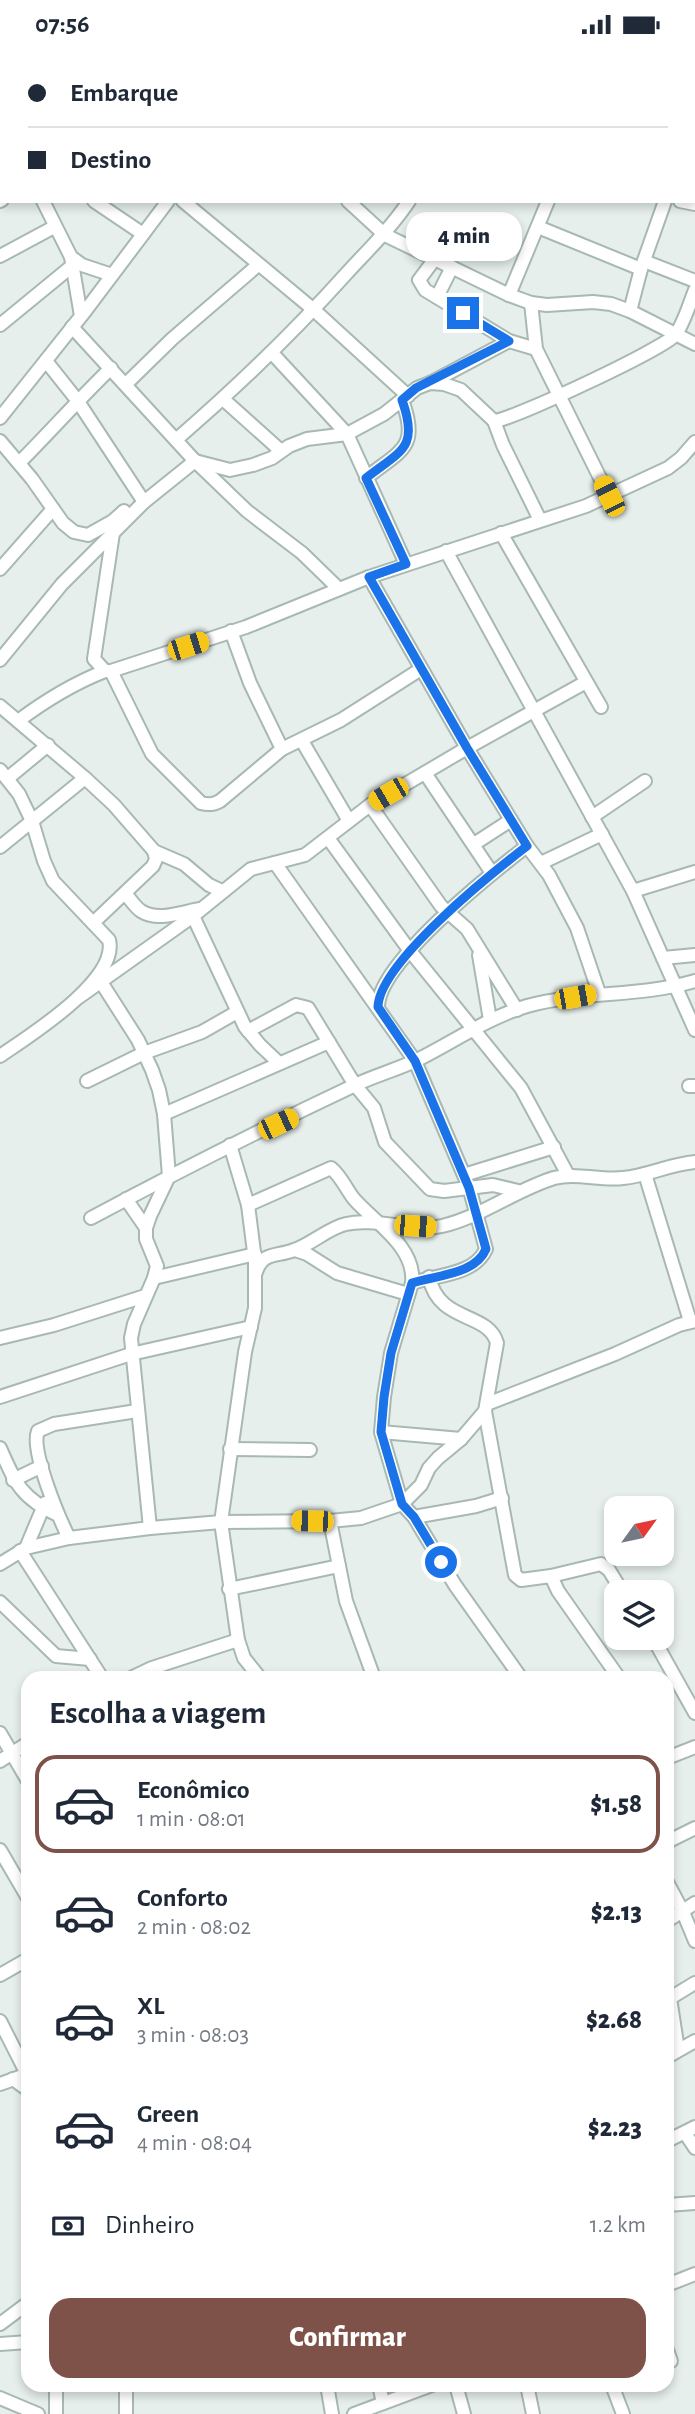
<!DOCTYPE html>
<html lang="pt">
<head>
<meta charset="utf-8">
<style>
  body { margin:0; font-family:"Alegreya Sans",sans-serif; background:#f6f6f7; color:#1f2937; height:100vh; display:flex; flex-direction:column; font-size:26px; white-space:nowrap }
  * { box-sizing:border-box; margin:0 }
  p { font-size:23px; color:#747a83 }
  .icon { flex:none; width:38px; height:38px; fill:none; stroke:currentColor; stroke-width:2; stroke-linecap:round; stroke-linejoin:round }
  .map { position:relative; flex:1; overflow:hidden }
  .sheet { position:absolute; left:21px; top:1622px; width:653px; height:721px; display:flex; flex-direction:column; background:#fff; border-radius:21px; box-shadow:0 4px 10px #0003 }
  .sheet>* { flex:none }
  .guide { position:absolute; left:0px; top:0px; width:696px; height:154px; box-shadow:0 4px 10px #0003; display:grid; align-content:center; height:154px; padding:0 28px; background:#fff }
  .needle { width:46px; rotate:57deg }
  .buttons { position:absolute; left:604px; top:1447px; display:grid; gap:14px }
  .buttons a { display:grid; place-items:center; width:70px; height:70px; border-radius:14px; background:#fff; box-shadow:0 4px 10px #0003; font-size:35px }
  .end { position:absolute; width:32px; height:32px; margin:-16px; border:9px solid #1a73e8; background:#fff; box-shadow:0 0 0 4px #fff }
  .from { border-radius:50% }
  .bubble { position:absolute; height:49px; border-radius:21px; background:#fff; box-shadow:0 4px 10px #0003; font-size:23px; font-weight:800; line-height:49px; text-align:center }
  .car { position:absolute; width:21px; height:42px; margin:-21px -10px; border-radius:9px; box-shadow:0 0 5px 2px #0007; background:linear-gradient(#f5c518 24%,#345 0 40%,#f5c518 0 76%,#345 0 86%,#f5c518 0) }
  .guide b { display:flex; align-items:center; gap:24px; height:66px; font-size:26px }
  .guide b+b { border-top:2px solid #e0e1e3 }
  .guide i { width:18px; height:18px; background:#1f2937 }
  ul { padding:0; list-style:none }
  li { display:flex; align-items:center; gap:21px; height:98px; margin:0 14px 10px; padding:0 14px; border:4px solid transparent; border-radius:21px }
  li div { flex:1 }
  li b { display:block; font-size:26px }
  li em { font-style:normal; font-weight:800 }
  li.current { border-color:#7f5249 }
  li>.icon { width:63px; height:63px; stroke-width:1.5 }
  h2 { padding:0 28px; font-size:32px; line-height:84px }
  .pay { display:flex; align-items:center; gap:18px; height:77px; padding:0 28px; font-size:26px }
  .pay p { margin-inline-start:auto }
  .button { display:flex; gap:14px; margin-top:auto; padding:14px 28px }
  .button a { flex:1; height:80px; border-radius:21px; background:#7f5249; color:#fff; font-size:28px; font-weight:800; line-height:80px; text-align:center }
  .status { display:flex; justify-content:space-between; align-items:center; height:49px; padding:0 35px; background:#fff; direction:ltr }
  .status svg { height:19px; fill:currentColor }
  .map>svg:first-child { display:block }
</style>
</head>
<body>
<div class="status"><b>07:56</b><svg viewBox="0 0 49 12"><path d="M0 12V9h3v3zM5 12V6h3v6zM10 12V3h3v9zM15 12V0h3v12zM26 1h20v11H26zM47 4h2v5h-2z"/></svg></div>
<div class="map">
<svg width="695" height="2365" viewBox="0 0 695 2365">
  <rect width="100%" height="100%" fill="#e6efeb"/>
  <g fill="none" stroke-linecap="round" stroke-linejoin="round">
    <g stroke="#a8b8b2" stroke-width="16">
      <g id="minor">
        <path d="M 54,0 L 55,2"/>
        <path d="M 118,0 L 119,2"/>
        <path d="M 230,0 L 232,2"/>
        <path d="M 615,0 L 616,2"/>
        <path d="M 37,2 L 39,0"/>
        <path d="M 278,2 L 280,0"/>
        <path d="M 513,2 L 515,0"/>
        <path d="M 598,2 L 598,0"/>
        <path d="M 654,2 L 654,0"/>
        <path d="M 0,36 L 2,34"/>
        <path d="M 0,55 L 2,59"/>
        <path d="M 695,70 L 695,69"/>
        <path d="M 0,78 L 2,77"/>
        <path d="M 0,152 L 2,151"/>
        <path d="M 43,152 L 71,208 L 81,267"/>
        <path d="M 94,152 L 143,185"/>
        <path d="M 183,152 L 314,261 L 408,347"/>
        <path d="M 348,152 L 385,186 L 509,246 L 531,254 L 547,256 L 593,253 L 611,255 L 630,262 L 695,295"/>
        <path d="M 680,152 L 695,155"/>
        <path d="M 538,178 L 641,220"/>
        <path d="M 0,207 L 54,178"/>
        <path d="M 71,208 L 82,216 L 112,226"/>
        <path d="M 434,211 L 419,231 L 425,241 L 509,292 L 536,300"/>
        <path d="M 644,212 L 695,232"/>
        <path d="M 509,246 L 548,152"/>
        <path d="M 437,248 L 452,218"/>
        <path d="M 531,254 L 536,300 L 609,447"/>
        <path d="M 630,262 L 641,220 L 665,152"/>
        <path d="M 0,276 L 72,217"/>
        <path d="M 72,278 L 195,412 L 247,462 L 302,504 L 339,540"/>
        <path d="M 272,304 L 347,385 L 406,515"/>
        <path d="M 46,312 L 77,351 L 144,453"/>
        <path d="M 430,334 L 509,292"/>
        <path d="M 126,335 L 172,290 L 258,216"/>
        <path d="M 223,350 L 281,402"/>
        <path d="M 0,369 L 86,261 L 168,152"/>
        <path d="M 494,372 C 512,371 663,300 675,286 C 683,277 690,253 695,241"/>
        <path d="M 177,390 C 237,338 293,284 346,225 C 368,201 391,179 409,152"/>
        <path d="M 0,392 L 32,430 L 63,474 L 74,483 L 88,486 L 113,472 L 124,462"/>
        <path d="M 19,414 C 50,383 79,350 111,319"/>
        <path d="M 366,429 C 401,401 420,399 402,351"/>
        <path d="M 113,484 L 94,610 L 105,622 L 111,622 L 246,578 L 369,528 L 586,457 L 668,419 L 681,409 L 695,393"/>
        <path d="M 501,484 L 601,658"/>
        <path d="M 446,502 L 633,842 L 695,981"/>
        <path d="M 0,520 L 53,460"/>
        <path d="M 369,528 L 467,699 L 527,797 L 549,826 L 577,879 L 599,944"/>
        <path d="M 231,582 L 250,634 L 282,700"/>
        <path d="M 0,611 L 62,535 L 144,453 L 195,412 L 230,421 L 253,416 L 272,409 L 289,397 L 307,390 L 347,385 L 384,365 L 417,339 L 430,334 L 444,335 L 461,341 L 494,372 L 503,396 L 540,471"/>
        <path d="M 111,622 L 152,705 L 201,754 C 208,756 213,756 220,752 L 282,700 L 341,671 L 421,620"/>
        <path d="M 0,657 L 85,729 L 114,756 L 154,802 L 184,815 L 209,836 L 222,842"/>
        <path d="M 18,672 C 46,651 72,635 105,622"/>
        <path d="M 302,692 L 349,772"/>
        <path d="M 0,721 L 19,745 L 32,772 L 44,812 L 53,832 L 109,891 C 119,931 29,987 0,1007"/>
        <path d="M 425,724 L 492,824"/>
        <path d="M 8,729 L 48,696"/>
        <path d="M 370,756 L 441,857 L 467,880 L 517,961"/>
        <path d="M 592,768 L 645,732"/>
        <path d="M 328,789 L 410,902 L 521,1039 L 568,1126"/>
        <path d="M 474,795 L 511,771"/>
        <path d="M 0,798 L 85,729"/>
        <path d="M 275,814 L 415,1012 L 469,1138 L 486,1200 C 475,1226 436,1226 412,1234 L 391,1304 L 384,1348 L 381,1383 L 402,1455 L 414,1468 L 455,1536 L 521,1629"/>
        <path d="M 541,814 L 602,785"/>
        <path d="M 633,842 L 695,823"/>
        <path d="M 125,844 C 130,850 135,858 141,862 C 158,873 182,863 200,860"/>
        <path d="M 193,867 L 245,978 L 260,996 L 279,1014"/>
        <path d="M 93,874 L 153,817 L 156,810 L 154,802"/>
        <path d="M 479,906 L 490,971"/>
        <path d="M 663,909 L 695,906"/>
        <path d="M 101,933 L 138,991 L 152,1021 L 159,1041 L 164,1065 L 169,1127 L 150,1167 L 146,1179 L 146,1190 L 157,1217 L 154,1229 L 134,1275 L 131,1289 L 150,1479"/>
        <path d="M 79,948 L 193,867 L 251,820 L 305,806 L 370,756 L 467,699 L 586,633"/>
        <path d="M 378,958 C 378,914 492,824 527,797"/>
        <path d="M 248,982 L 296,956 L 308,959 L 355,1036 L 374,1059 L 385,1093 L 430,1140 L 444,1142 L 493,1136 L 518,1142"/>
        <path d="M 87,1032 L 144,1004 L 202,983 L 237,963"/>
        <path d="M 689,1037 L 695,1037"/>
        <path d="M 164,1065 L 329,993"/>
        <path d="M 230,1096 L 248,1156 L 255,1211 L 255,1259 L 245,1303 L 221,1473 L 238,1591 L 244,1609 L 260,1629"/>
        <path d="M 645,1125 L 690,1272"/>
        <path d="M 464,1126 L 554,1098"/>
        <path d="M 126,1150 L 146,1179"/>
        <path d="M 248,1156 L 331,1119 C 341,1127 346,1140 354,1150 C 375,1174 416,1198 412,1234"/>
        <path d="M 91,1169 C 177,1123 264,1079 353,1037 C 373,1027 396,1021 417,1011 C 453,993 487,969 527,957 C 582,942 641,948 695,932"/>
        <path d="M 295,1201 L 307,1205 L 337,1224 L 408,1245"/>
        <path d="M 256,1223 C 263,1202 277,1208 294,1201 C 312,1195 328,1179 346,1175 C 375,1168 412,1184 442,1177 C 481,1168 515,1141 554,1129 C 576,1123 600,1132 623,1129 C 647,1127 670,1115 695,1113"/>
        <path d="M 154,1229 L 255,1205"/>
        <path d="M 0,1289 L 54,1276 L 145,1247"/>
        <path d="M 0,1348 L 131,1305 L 251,1278"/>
        <path d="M 487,1355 L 615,1305 L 679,1276 L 695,1272"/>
        <path d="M 485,1362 L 515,1526 L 521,1531 L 551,1527 L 558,1542 L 619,1629"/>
        <path d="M 381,1383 L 461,1390"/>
        <path d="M 0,1399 C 15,1434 22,1450 58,1466"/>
        <path d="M 230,1400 L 310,1401"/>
        <path d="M 13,1431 L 42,1417"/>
        <path d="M 414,1468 L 476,1457 L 502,1449"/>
        <path d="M 330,1472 L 346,1552 L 374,1629"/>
        <path d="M 69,1489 C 59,1469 30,1401 38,1382 L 54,1375 L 137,1362"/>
        <path d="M 26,1499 L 45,1454"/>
        <path d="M 20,1502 L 102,1629"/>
        <path d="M 0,1515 L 26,1499 L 69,1489 L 150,1479 L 221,1473 L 330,1472 L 361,1469 L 402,1455 L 421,1436 L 429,1419 L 438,1409 L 461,1390 L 485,1362 L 497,1294 C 488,1262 439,1275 429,1228"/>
        <path d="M 551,1527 L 601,1515 L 609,1521 L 623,1544"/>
        <path d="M 229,1540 L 339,1517"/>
        <path d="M 0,1553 L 56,1607 L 90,1610"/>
        <path d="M 653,1589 L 695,1664"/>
        <path d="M 131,1629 L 152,1619 L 238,1591"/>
        <path d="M 0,1684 L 28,1732"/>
        <path d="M 667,1709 L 695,1698"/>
        <path d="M 0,1712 L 28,1694"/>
        <path d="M 667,1793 L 695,1779"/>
        <path d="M 0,1801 L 28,1849"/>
        <path d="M 667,1833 L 683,1863 L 695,1892"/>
        <path d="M 667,1872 L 695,1854"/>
        <path d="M 0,1926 L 28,1910"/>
        <path d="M 670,1949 L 678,2001"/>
        <path d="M 667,1951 L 695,1934"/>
        <path d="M 0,1972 L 27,2025"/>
        <path d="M 667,2008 L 695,1992"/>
        <path d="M 13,2030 L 28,2041"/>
        <path d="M 0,2035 L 28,2025"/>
        <path d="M 685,2084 L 695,2099"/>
        <path d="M 667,2092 L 695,2078"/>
        <path d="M 667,2156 L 695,2154"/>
        <path d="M 667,2236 L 695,2225"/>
        <path d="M 0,2275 L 28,2254"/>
        <path d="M 0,2295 L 28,2293"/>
        <path d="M 667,2301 L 671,2312"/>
        <path d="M 56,2336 L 56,2365"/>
        <path d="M 126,2336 L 126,2365"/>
        <path d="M 327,2336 L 332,2365"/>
        <path d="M 379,2336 L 383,2354"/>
        <path d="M 456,2336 L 464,2365"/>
        <path d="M 527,2336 L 533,2365"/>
        <path d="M 612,2336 L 623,2365"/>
        <path d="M 0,2349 L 38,2365"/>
        <path d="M 354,2365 L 432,2336"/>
      </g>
    </g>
    <use href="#minor" stroke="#fff" stroke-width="12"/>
  </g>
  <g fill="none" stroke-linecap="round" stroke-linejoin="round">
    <path stroke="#1a73e8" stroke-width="9" d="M 441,1513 L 414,1468 L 402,1455 L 381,1383 L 384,1348 L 391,1304 L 412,1234 C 436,1226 475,1226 486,1200 L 469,1139 L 415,1012 L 378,958 C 379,914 492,824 527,797 L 467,699 L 369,528 L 406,515 L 366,429 C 402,401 419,399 402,351 L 416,339 L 509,292 L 463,264"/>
  </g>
</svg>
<div class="buttons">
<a><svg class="needle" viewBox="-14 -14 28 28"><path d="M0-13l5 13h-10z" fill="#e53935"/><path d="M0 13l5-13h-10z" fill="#747a83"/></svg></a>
<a><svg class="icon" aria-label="layers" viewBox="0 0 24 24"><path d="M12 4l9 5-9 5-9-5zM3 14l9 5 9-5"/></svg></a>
</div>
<i class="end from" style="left:441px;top:1513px"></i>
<i class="end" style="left:463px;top:264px"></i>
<div class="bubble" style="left:406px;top:163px;width:116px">4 min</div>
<i class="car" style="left:609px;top:447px;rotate:334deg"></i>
<i class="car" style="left:188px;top:597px;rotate:72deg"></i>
<i class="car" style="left:388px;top:745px;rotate:240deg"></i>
<i class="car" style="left:575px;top:948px;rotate:80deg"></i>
<i class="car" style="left:278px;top:1075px;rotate:65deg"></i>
<i class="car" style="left:415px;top:1177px;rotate:94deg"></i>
<i class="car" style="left:312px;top:1472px;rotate:271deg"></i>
<div class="guide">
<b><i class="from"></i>Embarque</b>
<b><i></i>Destino</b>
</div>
<section class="sheet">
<h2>Escolha a viagem</h2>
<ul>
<li class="current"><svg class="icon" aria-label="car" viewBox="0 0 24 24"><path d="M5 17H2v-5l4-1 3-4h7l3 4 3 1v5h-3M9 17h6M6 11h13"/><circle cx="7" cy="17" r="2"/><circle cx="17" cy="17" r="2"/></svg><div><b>Econômico</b><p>1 min · 08:01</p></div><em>$1.58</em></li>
<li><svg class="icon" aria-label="car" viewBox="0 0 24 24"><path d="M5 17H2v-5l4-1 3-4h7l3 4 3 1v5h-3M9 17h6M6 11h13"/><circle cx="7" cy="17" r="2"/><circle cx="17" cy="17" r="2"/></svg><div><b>Conforto</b><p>2 min · 08:02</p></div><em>$2.13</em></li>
<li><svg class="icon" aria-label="car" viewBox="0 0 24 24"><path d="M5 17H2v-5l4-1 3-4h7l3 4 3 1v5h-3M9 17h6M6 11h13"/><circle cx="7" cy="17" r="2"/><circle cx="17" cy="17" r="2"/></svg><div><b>XL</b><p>3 min · 08:03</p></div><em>$2.68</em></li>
<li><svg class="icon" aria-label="car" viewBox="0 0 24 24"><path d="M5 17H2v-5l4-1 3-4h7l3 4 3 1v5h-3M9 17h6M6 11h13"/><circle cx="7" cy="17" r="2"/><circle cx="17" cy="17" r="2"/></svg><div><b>Green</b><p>4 min · 08:04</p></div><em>$2.23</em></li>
</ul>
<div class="pay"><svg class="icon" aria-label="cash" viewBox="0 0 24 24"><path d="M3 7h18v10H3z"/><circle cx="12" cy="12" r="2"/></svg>Dinheiro<p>1.2 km</p></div>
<div class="button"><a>Confirmar</a></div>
</section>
</div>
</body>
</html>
